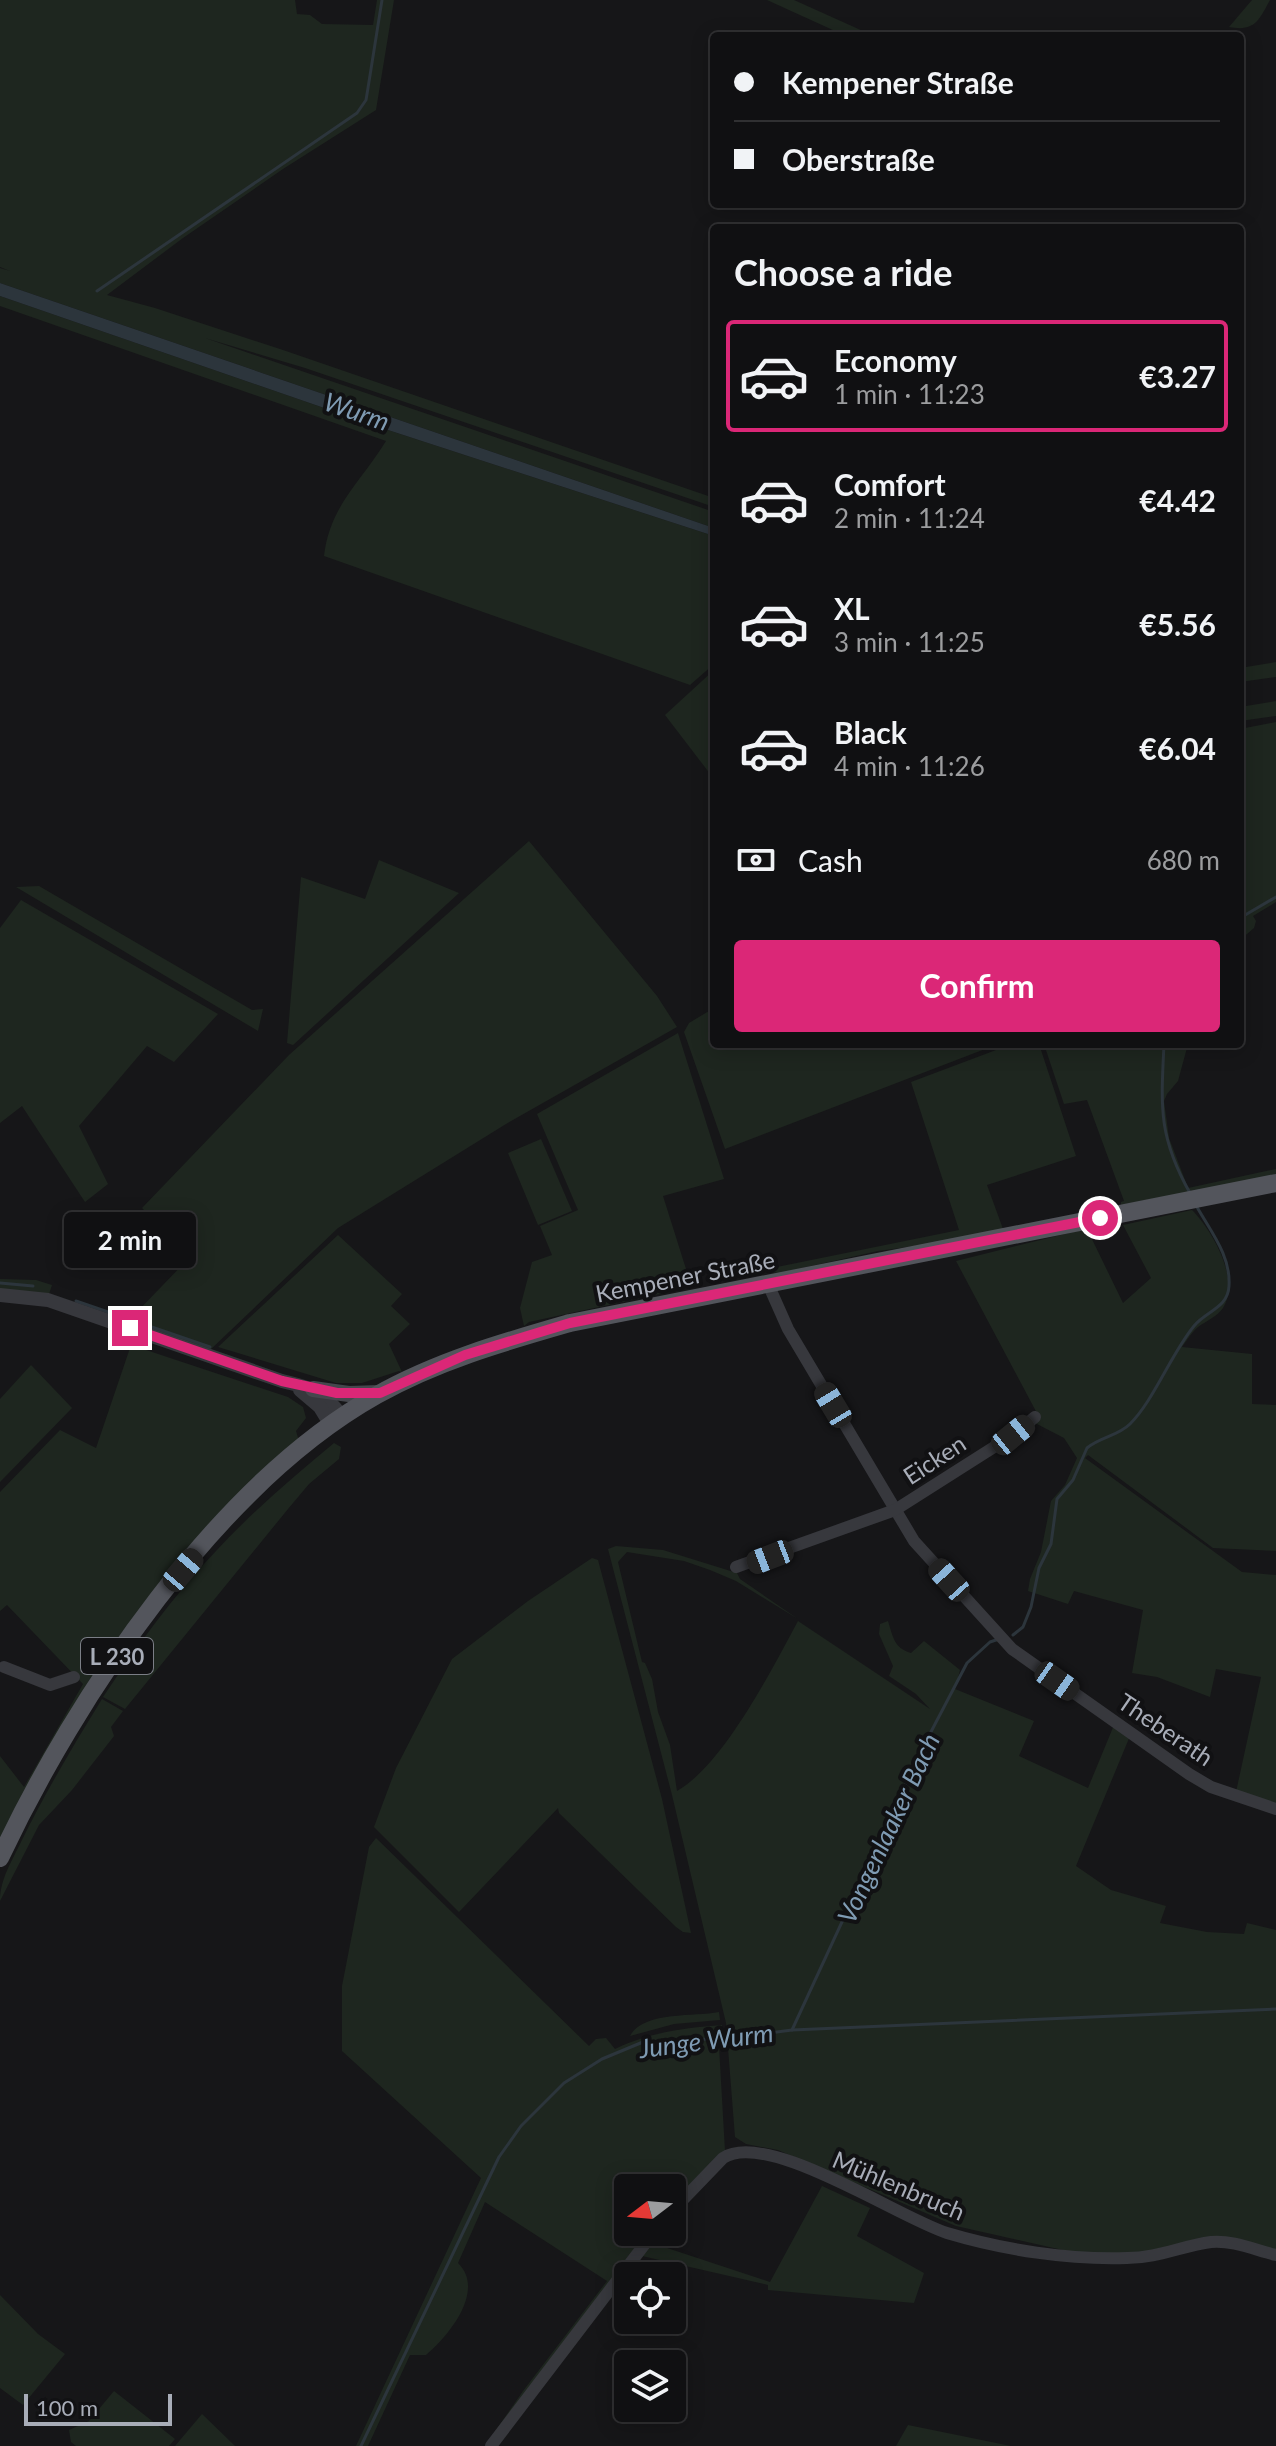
<!DOCTYPE html>
<html lang="en">
<head>
<meta charset="utf-8">
<style>
  body { margin:0; font-family:Lato,sans-serif; background:#19191b; color:#f1f3f6; height:100vh; display:flex; flex-direction:column; font-size:30px; white-space:nowrap }
  * { box-sizing:border-box; margin:0 }
  p { font-size:26px; color:#9c9d9f }
  .icon { flex:none; width:44px; height:44px; fill:none; stroke:currentColor; stroke-width:2; stroke-linecap:round; stroke-linejoin:round }
  .map { position:relative; flex:1; overflow:hidden }
  .drawer { position:absolute; left:710px; top:224px; width:534px; height:824px; display:flex; flex-direction:column; background:#101012; border-radius:8px; box-shadow:0 4px 20px #0003,0 0 0 2px #303032 }
  .drawer>* { flex:none }
  .guide { position:absolute; left:710px; top:32px; width:534px; height:176px; border-radius:8px; box-shadow:0 4px 20px #0003,0 0 0 2px #303032; display:grid; align-content:center; height:176px; padding:0 24px; background:#101012 }
  .needle { width:52px; rotate:254deg }
  .buttons { position:absolute; left:614px; top:2174px; display:grid; gap:16px }
  .buttons a { display:grid; place-items:center; width:72px; height:72px; border-radius:8px; background:#101012; box-shadow:0 4px 20px #0003,0 0 0 2px #303032; font-size:40px }
  .scale { position:absolute; left:24px; bottom:20px; width:148px; box-sizing:border-box; padding-left:8px; border:4px solid #a8adb8; border-top:0; font-size:22px; line-height:28px; white-space:nowrap; color:#a8adb8; -webkit-text-stroke:6px #111113; paint-order:stroke }
  .end { position:absolute; width:36px; height:36px; margin:-18px; border:10px solid #db2777; background:#fff; box-shadow:0 0 0 4px #fff }
  .from { border-radius:50% }
  .bubble { position:absolute; height:56px; border-radius:8px; background:#101012; box-shadow:0 4px 20px #0003,0 0 0 2px #303032; font-size:26px; font-weight:700; line-height:56px; text-align:center }
  .car { position:absolute; width:24px; height:48px; margin:-24px -12px; border-radius:10px; box-shadow:0 0 6px 2px #0007; background:linear-gradient(#222 24%,#8ab4d8 0 40%,#222 0 76%,#8ab4d8 0 86%,#222 0) }
  .guide b { display:flex; align-items:center; gap:28px; height:76px; font-size:30px }
  .guide b+b { border-top:2px solid #303032 }
  .guide i { width:20px; height:20px; background:#f1f3f6 }
  ul { padding:0; list-style:none }
  li { display:flex; align-items:center; gap:24px; height:112px; margin:0 16px 12px; padding:0 8px; border:4px solid transparent; border-radius:8px }
  li div { flex:1 }
  li b { display:block; font-size:30px }
  li em { font-style:normal; font-weight:700 }
  li.on { border-color:#db2777 }
  li>.icon { width:72px; height:72px; stroke-width:1.5 }
  h2 { padding:0 24px; font-size:36px; line-height:96px }
  .pay { display:flex; align-items:center; gap:20px; height:88px; padding:0 24px; font-size:30px }
  .pay p { margin-inline-start:auto }
  .primary-button { display:flex; gap:16px; margin-top:auto; padding:16px 24px }
  .primary-button a { flex:1; height:92px; border-radius:8px; background:#db2777; color:#fff; font-size:32px; font-weight:700; line-height:92px; text-align:center }
  .map>svg:first-child { display:block }
</style>
</head>
<body>
<div class="map">
<svg width="1276" height="2446" viewBox="0 0 1276 2446">
  <rect width="100%" height="100%" fill="#161618"/>
  <g fill="#1e261f">
    <path d="M 0,0 L 295,0 L 297,14 L 310,15 L 322,24 L 373,25 L 377,0 L 394,0 L 376,110 L 283,169 L 183,238 L 107,295 L 155,308 L 283,350 L 714,498 L 714,507 L 305,368 L 205,338 L 714,512 L 714,528 L 0,283 L 0,268 L 10,271 L 0,267 Z"/>
    <path d="M 767,0 L 794,0 L 874,36 L 846,36 Z"/>
    <path d="M 1252,0 L 1270,0 C 1259,20 1255,32 1229,27 Z"/>
    <path d="M 0,296 L 385,429 L 714,536 L 714,664 L 690,685 L 324,556 C 330,505 361,482 386,441 L 0,306 Z"/>
    <path d="M 1276,662 L 1276,677 L 1240,682 L 1240,668 Z"/>
    <path d="M 714,670 L 714,779 L 665,715 Z"/>
    <path d="M 1276,701 L 1276,716 L 1240,721 L 1240,707 Z"/>
    <path d="M 1276,722 L 1276,902 L 1253,916 L 1256,921 L 1254,928 L 1240,940 L 1240,729 Z"/>
    <path d="M 529,841 L 657,996 L 677,1027 L 506,1124 L 338,1228 L 209,1351 L 107,1314 L 110,1307 L 134,1315 L 190,1257 L 142,1208 L 289,1055 Z"/>
    <path d="M 379,860 L 459,893 L 293,1045 L 287,1043 L 301,877 L 365,899 Z"/>
    <path d="M 39,886 L 252,1010 L 263,1009 L 258,1031 L 16,887 Z"/>
    <path d="M 21,900 L 218,1014 L 174,1062 L 147,1046 L 79,1126 L 108,1184 L 85,1202 L 22,1106 L 0,1123 L 0,928 Z"/>
    <path d="M 714,1008 L 714,1044 L 998,1044 L 725,1149 L 684,1032 L 689,1023 Z"/>
    <path d="M 678,1033 L 724,1179 L 663,1196 L 692,1288 L 673,1289 L 669,1292 L 529,1322 L 524,1326 L 520,1308 L 532,1262 L 552,1255 L 540,1226 L 578,1210 L 537,1114 Z"/>
    <path d="M 1012,1044 L 1039,1044 L 1076,1156 L 987,1185 L 1003,1229 L 937,1243 L 878,1251 L 780,1273 L 770,1272 L 767,1269 L 959,1230 L 911,1082 Z"/>
    <path d="M 1044,1044 L 1188,1044 L 1178,1081 L 1167,1094 L 1164,1101 L 1169,1138 L 1188,1188 L 1276,1169 L 1276,1175 L 1121,1205 L 1121,1202 L 1124,1201 L 1087,1100 L 1064,1104 Z"/>
    <path d="M 541,1139 L 572,1211 L 538,1225 L 508,1153 Z"/>
    <path d="M 1192,1210 C 1212,1230 1241,1280 1223,1308 C 1218,1316 1206,1321 1198,1327 C 1192,1332 1187,1340 1182,1347 L 1252,1354 L 1252,1404 L 1276,1405 L 1276,1551 L 1213,1548 L 1088,1455 L 1085,1458 L 1242,1572 L 1276,1575 L 1276,1806 L 1236,1792 L 1261,1677 L 1216,1669 L 1210,1697 L 1157,1677 L 1132,1673 L 1143,1610 L 1074,1591 L 1068,1604 L 1028,1591 L 1030,1579 L 1041,1552 L 1051,1501 L 1065,1485 L 1077,1458 L 1064,1438 L 1035,1423 L 1039,1417 L 956,1261 L 1081,1230 L 1088,1231 L 1123,1303 L 1151,1278 L 1123,1225 Z"/>
    <path d="M 338,1235 L 402,1294 L 391,1306 L 410,1324 L 389,1344 L 402,1372 L 399,1371 L 362,1383 L 336,1383 L 218,1347 Z"/>
    <path d="M 0,1279 L 36,1280 L 52,1285 L 49,1294 L 0,1290 Z"/>
    <path d="M 131,1345 L 288,1397 L 303,1407 L 306,1418 L 296,1431 L 299,1441 L 204,1534 L 0,1844 L 0,1756 L 24,1787 L 83,1684 L 7,1605 L 0,1611 L 0,1492 L 60,1430 L 96,1448 Z"/>
    <path d="M 31,1365 L 72,1408 L 0,1482 L 0,1399 Z"/>
    <path d="M 334,1443 L 341,1447 L 339,1459 L 309,1484 L 288,1509 L 125,1709 L 103,1697 C 137,1646 173,1596 216,1551 C 252,1512 293,1477 334,1443 Z"/>
    <path d="M 616,1546 L 663,1550 L 737,1573 L 740,1579 L 798,1619 L 736,1581 L 710,1570 L 684,1561 L 627,1552 L 618,1562 L 642,1662 L 645,1663 L 652,1679 L 658,1712 L 670,1745 L 677,1791 C 724,1764 772,1669 798,1621 L 930,1709 L 916,1694 L 889,1676 L 893,1666 L 879,1634 L 880,1624 L 888,1621 C 893,1637 894,1648 911,1653 L 924,1641 L 960,1670 L 955,1689 L 1034,1721 L 1019,1756 L 1088,1788 L 1114,1725 L 1130,1736 L 1076,1866 L 1111,1890 L 1166,1906 L 1160,1923 L 1207,1932 L 1244,1934 L 1247,1923 L 1276,1930 L 1276,2251 L 1233,2240 L 1143,2254 L 1076,2253 L 956,2226 L 778,2150 L 746,2144 L 735,2137 L 726,2023 L 672,1795 L 608,1549 Z"/>
    <path d="M 592,1558 L 598,1560 L 662,1799 L 691,1933 L 683,1932 L 676,1927 L 559,1813 L 558,1808 L 459,1912 L 374,1827 L 396,1768 L 452,1659 L 528,1601 Z"/>
    <path d="M 102,1699 L 123,1711 L 111,1727 L 114,1736 L 72,1790 L 39,1825 L 0,1901 C 0,1879 12,1861 21,1842 C 45,1793 73,1746 102,1699 Z"/>
    <path d="M 376,1838 L 589,2046 L 596,2039 L 606,2038 L 615,2049 C 650,2032 684,2028 722,2025 L 719,2046 L 725,2151 L 672,2205 L 672,2188 L 628,2188 L 628,2232 L 650,2232 L 488,2446 L 485,2446 L 523,2391 L 607,2281 L 485,2202 L 458,2263 C 486,2290 449,2336 426,2355 L 410,2355 L 368,2446 L 356,2446 L 481,2178 L 342,2051 L 342,1986 L 369,1847 Z"/>
    <path d="M 719,2012 L 720,2020 L 674,2024 L 630,2036 C 643,2011 694,2017 719,2012 Z"/>
    <path d="M 822,2186 L 870,2208 L 857,2236 L 924,2273 L 914,2303 L 768,2290 L 768,2285 L 642,2256 L 652,2243 L 770,2282 Z"/>
    <path d="M 0,2295 L 38,2334 L 65,2354 L 23,2405 L 0,2388 Z"/>
    <path d="M 114,2391 L 175,2439 L 169,2446 L 76,2446 L 71,2442 L 69,2430 L 89,2421 Z"/>
    <path d="M 202,2414 L 235,2446 L 175,2446 Z"/>
    <path d="M 908,2425 L 1011,2446 L 896,2446 Z"/>
  </g>
  <path fill="#2c353c" d="M 0,283 L 714,528 L 714,536 L 385,429 L 0,296 Z"/>
  <g fill="none" stroke-linecap="round" stroke-linejoin="round">
    <g stroke="#2c353c" stroke-width="3">
      <path d="M 97,291 L 357,113 L 366,100 L 368,88 L 382,0"/>
      <path d="M 1240,918 L 1276,897"/>
      <path d="M 1164,1044 C 1161,1107 1158,1136 1190,1193"/>
      <path d="M 0,1283 L 33,1286"/>
      <path d="M 76,1301 L 210,1347"/>
      <path d="M 1013,1635 L 1023,1627 L 1031,1607 L 1039,1568 L 1051,1544 L 1057,1499 L 1073,1480 L 1087,1448 C 1100,1437 1118,1436 1130,1424 C 1154,1400 1171,1354 1194,1326 C 1206,1311 1228,1308 1229,1286 C 1231,1256 1211,1232 1197,1207"/>
      <path d="M 792,2030 L 922,1749 L 967,1663 L 990,1642 L 999,1639"/>
      <path d="M 361,2446 L 499,2157 L 521,2126 L 564,2083 L 602,2059 L 643,2042 L 731,2038 L 792,2030 L 1276,2009"/>
    </g>
    <g stroke="#37383d" stroke-width="12">
      <path d="M 768,1284 L 788,1329 L 914,1541 L 1012,1649 L 1189,1774 L 1211,1787 L 1276,1809"/>
      <path d="M 736,1567 L 895,1510 L 1013,1435 L 1035,1417"/>
      <path d="M 4,1667 L 50,1685 L 74,1677"/>
      <path d="M 672,2211 L 723,2158 C 767,2129 899,2218 947,2233 C 1004,2250 1069,2260 1127,2258 C 1157,2258 1182,2246 1211,2242 C 1233,2240 1255,2250 1276,2255"/>
      <path d="M 491,2446 L 654,2232"/>
    </g>
    <g stroke="#37383d" stroke-width="14">
      <path d="M 0,1295 L 48,1300 L 282,1381 C 312,1388 324,1391 342,1417"/>
      <path d="M 300,1390 L 320,1407 L 331,1425"/>
    </g>
    <path stroke="#45474d" stroke-width="16" d="M 313,1389 L 349,1394 L 380,1393"/>
    <path stroke="#53555c" stroke-width="18" d="M 0,1858 C 76,1696 218,1484 377,1395 C 437,1361 504,1342 570,1323 L 1276,1183"/>
  </g>
  <g fill="none" stroke-linecap="round" stroke-linejoin="round">
    <path stroke="#db2777" stroke-width="10" d="M 130,1328 L 282,1381 L 337,1393 L 380,1393 L 465,1355 L 570,1323 L 1100,1218"/>
  </g>
  <g text-anchor="middle" dominant-baseline="central" stroke-width="8" stroke-linejoin="round" paint-order="stroke">
    <rect fill="#111113" stroke="#7b7e86" stroke-width="2" x="81" y="1638" width="72" height="36" rx="6"/>
    <g font-size="22" font-weight="bold" fill="#a8adb8">
      <text x="117" y="1656">L 230</text>
    </g>
    <g font-size="24" fill="#a8adb8" stroke="#111113">
      <text transform="translate(685 1276) rotate(-11)">Kempener Straße</text>
      <text transform="translate(934 1459) rotate(-33)">Eicken</text>
      <text transform="translate(1166 1729) rotate(34)">Theberath</text>
      <text transform="translate(899 2185) rotate(23)">Mühlenbruch</text>
    </g>
    <g font-size="26" font-style="italic" fill="#7f9bb3" stroke="#111113">
      <text transform="translate(357 411) rotate(19)">Wurm</text>
      <text transform="translate(888 1828) rotate(-65)">Vongenlaaker Bach</text>
      <text transform="translate(706 2040) rotate(-7)">Junge Wurm</text>
    </g>
  </g>
</svg>
<div class="buttons">
<a><svg class="needle" viewBox="-14 -14 28 28"><path d="M0-13l5 13h-10z" fill="#e53935"/><path d="M0 13l5-13h-10z" fill="#9c9d9f"/></svg></a>
<a><svg class="icon" aria-label="locate" viewBox="0 0 24 24"><circle cx="12" cy="12" r="6"/><path d="M12 2v4M12 18v4M2 12h4M18 12h4"/></svg></a>
<a><svg class="icon" aria-label="layers" viewBox="0 0 24 24"><path d="M12 4l9 5-9 5-9-5zM3 14l9 5 9-5"/></svg></a>
</div>
<div class="scale">100 m</div>
<i class="end from" style="left:1100px;top:1218px"></i>
<i class="end" style="left:130px;top:1328px"></i>
<div class="bubble" style="left:64px;top:1212px;width:132px">2 min</div>
<i class="car" style="left:833px;top:1405px;rotate:329deg"></i>
<i class="car" style="left:1013px;top:1435px;rotate:51deg"></i>
<i class="car" style="left:770px;top:1557px;rotate:249deg"></i>
<i class="car" style="left:183px;top:1570px;rotate:40deg"></i>
<i class="car" style="left:949px;top:1580px;rotate:318deg"></i>
<i class="car" style="left:1057px;top:1681px;rotate:125deg"></i>
<div class="guide">
<b><i class="from"></i>Kempener Straße</b>
<b><i></i>Oberstraße</b>
</div>
<section class="drawer">
<h2>Choose a ride</h2>
<ul>
<li class="on"><svg class="icon" aria-label="car" viewBox="0 0 24 24"><path d="M5 17H2v-5l4-1 3-4h7l3 4 3 1v5h-3M9 17h6M6 11h13"/><circle cx="7" cy="17" r="2"/><circle cx="17" cy="17" r="2"/></svg><div><b>Economy</b><p>1 min · 11:23</p></div><em>€3.27</em></li>
<li><svg class="icon" aria-label="car" viewBox="0 0 24 24"><path d="M5 17H2v-5l4-1 3-4h7l3 4 3 1v5h-3M9 17h6M6 11h13"/><circle cx="7" cy="17" r="2"/><circle cx="17" cy="17" r="2"/></svg><div><b>Comfort</b><p>2 min · 11:24</p></div><em>€4.42</em></li>
<li><svg class="icon" aria-label="car" viewBox="0 0 24 24"><path d="M5 17H2v-5l4-1 3-4h7l3 4 3 1v5h-3M9 17h6M6 11h13"/><circle cx="7" cy="17" r="2"/><circle cx="17" cy="17" r="2"/></svg><div><b>XL</b><p>3 min · 11:25</p></div><em>€5.56</em></li>
<li><svg class="icon" aria-label="car" viewBox="0 0 24 24"><path d="M5 17H2v-5l4-1 3-4h7l3 4 3 1v5h-3M9 17h6M6 11h13"/><circle cx="7" cy="17" r="2"/><circle cx="17" cy="17" r="2"/></svg><div><b>Black</b><p>4 min · 11:26</p></div><em>€6.04</em></li>
</ul>
<div class="pay"><svg class="icon" aria-label="cash" viewBox="0 0 24 24"><path d="M3 7h18v10H3z"/><circle cx="12" cy="12" r="2"/></svg>Cash<p>680 m</p></div>
<div class="primary-button"><a>Confirm</a></div>
</section>
</div>
</body>
</html>
